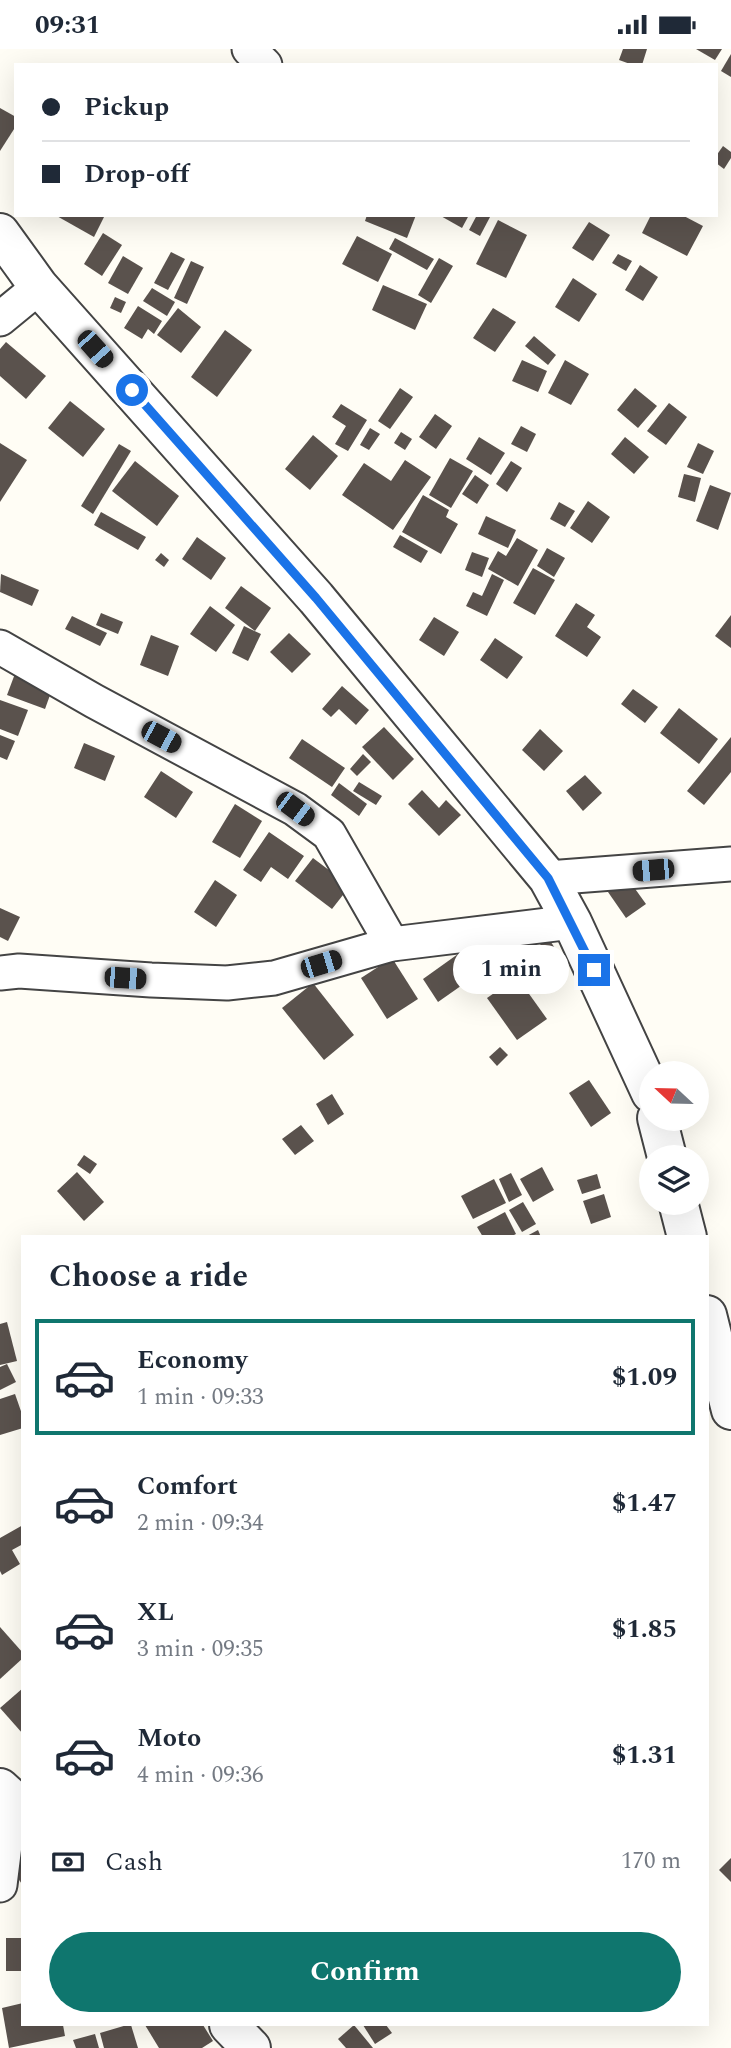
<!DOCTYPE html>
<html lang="en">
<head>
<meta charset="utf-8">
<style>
  body { margin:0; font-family:Spectral,serif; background:#f6f6f7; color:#1f2937; height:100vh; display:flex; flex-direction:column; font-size:26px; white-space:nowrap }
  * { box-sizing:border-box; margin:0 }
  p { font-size:23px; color:#747a83 }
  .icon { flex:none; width:38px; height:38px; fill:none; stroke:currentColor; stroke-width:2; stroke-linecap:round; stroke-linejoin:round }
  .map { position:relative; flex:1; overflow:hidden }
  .drawer { position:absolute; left:21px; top:1186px; width:688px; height:791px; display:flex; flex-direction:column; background:#fff; border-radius:0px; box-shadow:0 7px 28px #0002 }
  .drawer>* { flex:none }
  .banner { position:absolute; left:14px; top:14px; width:704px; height:154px; border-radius:0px; box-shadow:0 7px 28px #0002; display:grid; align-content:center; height:154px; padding:0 28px; background:#fff }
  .needle { width:46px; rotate:292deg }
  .tools { position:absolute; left:639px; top:1012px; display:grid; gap:14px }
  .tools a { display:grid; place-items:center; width:70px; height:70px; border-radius:50%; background:#fff; box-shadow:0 7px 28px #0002; font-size:35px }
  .end { position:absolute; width:32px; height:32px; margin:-16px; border:9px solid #1a73e8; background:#fff; box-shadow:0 0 0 4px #fff }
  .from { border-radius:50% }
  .bubble { position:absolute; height:49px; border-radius:24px; background:#fff; box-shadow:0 7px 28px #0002; font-size:23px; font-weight:700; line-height:49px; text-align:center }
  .car { position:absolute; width:21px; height:42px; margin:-21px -10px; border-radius:9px; box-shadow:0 0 5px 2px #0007; background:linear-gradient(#222 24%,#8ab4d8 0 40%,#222 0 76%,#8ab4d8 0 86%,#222 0) }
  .banner b { display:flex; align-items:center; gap:24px; height:66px; font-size:26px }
  .banner b+b { border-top:2px solid #e0e1e3 }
  .banner i { width:18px; height:18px; background:#1f2937 }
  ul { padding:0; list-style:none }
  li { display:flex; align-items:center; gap:21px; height:116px; margin:0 14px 10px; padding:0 14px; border:4px solid transparent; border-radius:0px }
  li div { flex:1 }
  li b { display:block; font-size:26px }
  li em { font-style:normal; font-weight:700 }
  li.selected { border-color:#0f766e }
  li>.icon { width:63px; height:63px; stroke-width:1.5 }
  h2 { padding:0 28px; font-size:32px; line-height:84px }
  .pay { display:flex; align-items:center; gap:18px; height:77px; padding:0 28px; font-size:26px }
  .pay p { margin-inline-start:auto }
  .action { display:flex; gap:14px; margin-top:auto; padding:14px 28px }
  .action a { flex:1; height:80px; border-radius:42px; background:#0f766e; color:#fff; font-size:28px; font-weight:700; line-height:80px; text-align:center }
  .status { display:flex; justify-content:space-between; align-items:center; height:49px; padding:0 35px; background:#fff; direction:ltr }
  .status svg { height:19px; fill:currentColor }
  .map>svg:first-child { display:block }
</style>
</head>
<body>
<div class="status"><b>09:31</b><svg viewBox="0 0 49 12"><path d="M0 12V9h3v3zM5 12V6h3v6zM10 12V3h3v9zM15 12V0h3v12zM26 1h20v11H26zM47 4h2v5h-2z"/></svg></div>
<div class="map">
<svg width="731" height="1999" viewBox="0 0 731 1999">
  <rect width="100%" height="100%" fill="#fffdf5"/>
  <g fill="#5a524d">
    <path d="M 623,0 L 647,0 L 642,16 L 633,16 L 619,11 Z"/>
    <path d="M 696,0 L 722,0 L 715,11 Z"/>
    <path d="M 731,5 L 731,28 L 721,22 Z"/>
    <path d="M 0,59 L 16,68 L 16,77 L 0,102 Z"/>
    <path d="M 723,97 L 731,103 L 731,109 L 724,120 L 716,114 L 716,107 Z"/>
    <path d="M 55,166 L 105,166 L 94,188 Z"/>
    <path d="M 367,166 L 416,166 L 407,189 L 365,172 Z"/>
    <path d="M 439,166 L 469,166 L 462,179 Z"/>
    <path d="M 477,166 L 490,168 L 480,187 L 469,181 Z"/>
    <path d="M 651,166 L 682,166 L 703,177 L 687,207 L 642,184 Z"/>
    <path d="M 498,171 L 527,186 L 506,229 L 476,215 Z"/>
    <path d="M 589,173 L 610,186 L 593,212 L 572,199 Z"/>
    <path d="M 103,184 L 122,196 L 102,227 L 84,215 Z"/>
    <path d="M 357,187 L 392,205 L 378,233 L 342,215 Z"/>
    <path d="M 395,189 L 434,210 L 427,221 L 389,200 Z"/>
    <path d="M 171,203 L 185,210 L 168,241 L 154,234 Z"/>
    <path d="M 618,205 L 632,212 L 626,222 L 612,214 Z"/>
    <path d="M 123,207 L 143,219 L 128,245 L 108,234 Z"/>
    <path d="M 439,209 L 453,217 L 431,254 L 418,246 Z"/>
    <path d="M 191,212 L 204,218 L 187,255 L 174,249 Z"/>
    <path d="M 640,216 L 658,228 L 643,252 L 625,241 Z"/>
    <path d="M 573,229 L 597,245 L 579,273 L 555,258 Z"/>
    <path d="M 383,236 L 427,255 L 415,281 L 372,261 Z"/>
    <path d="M 152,239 L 175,253 L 167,267 L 143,252 Z"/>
    <path d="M 115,248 L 126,253 L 121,264 L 110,259 Z"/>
    <path d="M 138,257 L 162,272 L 154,285 L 148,280 L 142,290 L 124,279 Z"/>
    <path d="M 178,259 L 201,278 L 181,304 L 157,286 Z"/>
    <path d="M 493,259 L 516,273 L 495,303 L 473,289 Z"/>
    <path d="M 225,281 L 252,301 L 217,348 L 191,328 Z"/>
    <path d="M 534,287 L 556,306 L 548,316 L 525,297 Z"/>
    <path d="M 6,293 L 46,327 L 26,350 L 0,327 L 0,300 Z"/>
    <path d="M 522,311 L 547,322 L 538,343 L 512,332 Z"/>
    <path d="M 565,311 L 589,325 L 571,356 L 548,344 Z"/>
    <path d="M 400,339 L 413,348 L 390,380 L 378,372 Z"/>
    <path d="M 635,339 L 657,357 L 638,379 L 617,361 Z"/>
    <path d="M 70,352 L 105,380 L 83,408 L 48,379 Z"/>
    <path d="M 669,354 L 687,368 L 666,396 L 647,382 Z"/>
    <path d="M 341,355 L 367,371 L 348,402 L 335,395 L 346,377 L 332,368 Z"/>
    <path d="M 435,365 L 452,377 L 436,400 L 419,388 Z"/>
    <path d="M 521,377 L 536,385 L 527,403 L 511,395 Z"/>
    <path d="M 370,379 L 380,385 L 369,401 L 360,396 Z"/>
    <path d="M 401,383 L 412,390 L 405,401 L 394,394 Z"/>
    <path d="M 313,386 L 338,407 L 310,441 L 285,420 Z"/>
    <path d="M 479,388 L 505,404 L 491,426 L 466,410 Z"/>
    <path d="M 625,388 L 649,408 L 634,425 L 611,405 Z"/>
    <path d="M 0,394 L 27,411 L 0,453 Z"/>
    <path d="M 698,394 L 714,402 L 703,425 L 687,418 Z"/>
    <path d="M 119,395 L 131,402 L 93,465 L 81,457 Z"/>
    <path d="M 450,409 L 473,422 L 451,459 L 429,446 Z"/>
    <path d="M 405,411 L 431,428 L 393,481 L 342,446 L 364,414 L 391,432 Z"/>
    <path d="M 135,412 L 179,447 L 157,477 L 112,442 Z"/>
    <path d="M 511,412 L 522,419 L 507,443 L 496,435 Z"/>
    <path d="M 684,425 L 701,429 L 695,453 L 678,448 Z"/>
    <path d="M 475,426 L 489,436 L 477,455 L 462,445 Z"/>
    <path d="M 710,436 L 731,444 L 718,481 L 696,472 Z"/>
    <path d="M 423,446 L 449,461 L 446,468 L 458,475 L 441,505 L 402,483 Z"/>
    <path d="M 588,452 L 610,468 L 592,494 L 570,479 Z"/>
    <path d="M 559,453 L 575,462 L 565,478 L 550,470 Z"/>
    <path d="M 101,463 L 146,488 L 138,501 L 94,476 Z"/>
    <path d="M 486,467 L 516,481 L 508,499 L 478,485 Z"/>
    <path d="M 400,486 L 428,502 L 421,514 L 393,498 Z"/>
    <path d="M 197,488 L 226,509 L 211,531 L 182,510 Z"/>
    <path d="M 517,489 L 538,501 L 518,537 L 488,520 L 498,502 L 506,507 Z"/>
    <path d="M 547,499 L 565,509 L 554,528 L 537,517 Z"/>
    <path d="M 472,503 L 489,509 L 482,528 L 465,521 Z"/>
    <path d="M 161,504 L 169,511 L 164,518 L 155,511 Z"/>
    <path d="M 533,519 L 555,531 L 535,566 L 513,554 Z"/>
    <path d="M 1,525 L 39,541 L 32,557 L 0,543 Z"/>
    <path d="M 492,525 L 504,531 L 487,567 L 466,557 L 473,543 L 482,547 Z"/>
    <path d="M 241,537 L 271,559 L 255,582 L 225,559 Z"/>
    <path d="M 576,554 L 595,566 L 587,578 L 601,588 L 587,608 L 555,587 Z"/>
    <path d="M 210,557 L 235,576 L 216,603 L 190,585 Z"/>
    <path d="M 101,564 L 123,573 L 118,585 L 96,576 Z"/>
    <path d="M 731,566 L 731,599 L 715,587 Z"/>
    <path d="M 72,567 L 107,584 L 100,597 L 65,580 Z"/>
    <path d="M 434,568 L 459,583 L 444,607 L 419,591 Z"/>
    <path d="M 244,577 L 261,585 L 248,612 L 232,604 Z"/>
    <path d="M 289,584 L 311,605 L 292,624 L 270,603 Z"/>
    <path d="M 151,586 L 179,597 L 168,627 L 140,616 Z"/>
    <path d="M 495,589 L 523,608 L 507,630 L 480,611 Z"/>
    <path d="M 16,622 L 54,635 L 45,660 L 7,646 Z"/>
    <path d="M 342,637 L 369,661 L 356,676 L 339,660 L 331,668 L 322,660 Z"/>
    <path d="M 633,640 L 658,658 L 645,674 L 621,655 Z"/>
    <path d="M 0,651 L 28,661 L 18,687 L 0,680 Z"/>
    <path d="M 679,659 L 718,690 L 699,715 L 660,684 Z"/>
    <path d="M 384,678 L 414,710 L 393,731 L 362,698 Z"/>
    <path d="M 540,680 L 563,702 L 544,722 L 522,701 Z"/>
    <path d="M 0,686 L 15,692 L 7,711 L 0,708 Z"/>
    <path d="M 731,688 L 731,723 L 704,756 L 687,742 Z"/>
    <path d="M 302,690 L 345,719 L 332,738 L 289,709 Z"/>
    <path d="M 84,694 L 115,707 L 105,732 L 74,719 Z"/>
    <path d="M 363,705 L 371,713 L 357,727 L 350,720 Z"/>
    <path d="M 161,722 L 193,743 L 176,769 L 144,748 Z"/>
    <path d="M 585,726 L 602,744 L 583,762 L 566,742 Z"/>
    <path d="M 359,733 L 382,747 L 376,756 L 353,742 Z"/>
    <path d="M 339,734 L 367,755 L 359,767 L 331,746 Z"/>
    <path d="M 422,741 L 439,759 L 446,751 L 461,766 L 439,787 L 408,755 Z"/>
    <path d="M 235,755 L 262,772 L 240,809 L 212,793 Z"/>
    <path d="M 269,783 L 304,807 L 288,830 L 271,818 L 261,833 L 243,821 Z"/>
    <path d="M 313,809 L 350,837 L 332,860 L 295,832 Z"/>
    <path d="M 628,830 L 646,855 L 626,869 L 608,843 Z"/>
    <path d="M 215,831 L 237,846 L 216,878 L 194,863 Z"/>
    <path d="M 0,859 L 20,868 L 8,892 L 0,888 Z"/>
    <path d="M 479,890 L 495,913 L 438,953 L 423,930 Z"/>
    <path d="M 549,890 L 560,907 L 541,919 L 530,902 Z"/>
    <path d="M 392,909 L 418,950 L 387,970 L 361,929 Z"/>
    <path d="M 517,928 L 547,970 L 517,991 L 487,949 Z"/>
    <path d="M 313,934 L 354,986 L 324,1011 L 282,959 Z"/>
    <path d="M 500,998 L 508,1006 L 497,1017 L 489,1008 Z"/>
    <path d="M 589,1031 L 611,1064 L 591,1078 L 569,1044 Z"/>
    <path d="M 332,1045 L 344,1065 L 328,1076 L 316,1055 Z"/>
    <path d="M 301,1076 L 314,1092 L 295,1106 L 282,1090 Z"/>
    <path d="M 84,1106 L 97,1115 L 90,1125 L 77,1116 Z"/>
    <path d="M 542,1118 L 554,1141 L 533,1153 L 520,1130 Z"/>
    <path d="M 77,1123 L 104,1153 L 84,1172 L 57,1142 Z"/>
    <path d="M 511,1124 L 522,1146 L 509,1153 L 499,1130 Z"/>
    <path d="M 597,1125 L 601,1139 L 582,1145 L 577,1131 Z"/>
    <path d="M 494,1130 L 506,1154 L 473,1170 L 461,1147 Z"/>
    <path d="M 604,1145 L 611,1168 L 591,1175 L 583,1152 Z"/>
    <path d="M 523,1153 L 536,1175 L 522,1183 L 509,1161 Z"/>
    <path d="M 505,1163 L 516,1185 L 510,1188 L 483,1188 L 477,1178 Z"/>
    <path d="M 538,1181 L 541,1188 L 525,1188 Z"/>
    <path d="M 7,1273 L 17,1312 L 0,1316 L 0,1275 Z"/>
    <path d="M 7,1315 L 16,1333 L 0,1341 L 0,1318 Z"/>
    <path d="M 15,1345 L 23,1368 L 23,1379 L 0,1386 L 0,1350 Z"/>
    <path d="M 23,1476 L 23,1495 L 12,1501 L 20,1515 L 2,1526 L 0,1522 L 0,1489 Z"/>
    <path d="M 0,1578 L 23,1604 L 23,1609 L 0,1630 Z"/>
    <path d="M 23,1639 L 23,1685 L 0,1659 Z"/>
    <path d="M 731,1809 L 731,1833 L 719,1821 Z"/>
    <path d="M 23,1810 L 23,1837 L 11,1818 Z"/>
    <rect x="6" y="1889" width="17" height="33"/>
    <path d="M 23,1954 L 23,1976 L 63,1976 L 65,1987 L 9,1999 L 2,1959 Z"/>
    <path d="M 127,1976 L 131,1976 L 138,1999 L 104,1999 L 100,1984 Z"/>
    <path d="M 145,1976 L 203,1976 L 213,1992 L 202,1999 L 159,1999 Z"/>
    <path d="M 354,1976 L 373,1999 L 346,1999 L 338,1990 Z"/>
    <path d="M 363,1976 L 386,1976 L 392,1984 L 375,1995 Z"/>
    <path d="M 95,1985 L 99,1999 L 76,1999 L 73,1991 Z"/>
  </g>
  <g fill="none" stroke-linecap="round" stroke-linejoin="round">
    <g stroke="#444" stroke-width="37">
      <g id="minor">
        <path d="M 249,0 L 265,16"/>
        <path d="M 0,270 L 39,238"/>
        <path d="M 0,598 L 94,652 L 295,760 L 329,785 L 392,895"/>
        <path d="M 548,829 L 731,815"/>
        <path d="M 0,924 L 19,922 L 151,931 L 227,934 L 274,929 L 392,895 L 572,873"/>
        <path d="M 0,1836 L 11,1748"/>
      </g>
    </g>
    <g stroke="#444" stroke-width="42">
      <g id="tertiary">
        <path d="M 0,184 L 39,238 L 316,549 L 548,829 L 572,873 L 651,1044"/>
        <path d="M 657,1069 L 667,1108"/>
        <path d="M 678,1153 L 687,1188"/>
        <path d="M 707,1266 L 731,1361"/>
        <path d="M 0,1739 L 23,1760"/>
        <path d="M 229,1976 L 251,1999"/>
      </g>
    </g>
    <use href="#minor" stroke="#fff" stroke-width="33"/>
    <use href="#tertiary" stroke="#fff" stroke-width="38"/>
  </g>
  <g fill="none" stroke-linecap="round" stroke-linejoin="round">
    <path stroke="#1a73e8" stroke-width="9" d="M 132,341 L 316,549 L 548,829 L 594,921"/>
  </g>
</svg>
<div class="tools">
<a><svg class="needle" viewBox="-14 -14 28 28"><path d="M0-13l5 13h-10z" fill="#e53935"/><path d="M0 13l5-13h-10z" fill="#747a83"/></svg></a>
<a><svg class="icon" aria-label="layers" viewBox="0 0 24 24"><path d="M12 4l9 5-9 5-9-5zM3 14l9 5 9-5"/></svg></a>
</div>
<i class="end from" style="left:132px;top:341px"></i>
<i class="end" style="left:594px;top:921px"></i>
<div class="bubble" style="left:453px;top:896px;width:116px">1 min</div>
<i class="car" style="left:95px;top:300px;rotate:138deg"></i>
<i class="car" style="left:161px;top:688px;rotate:118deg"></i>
<i class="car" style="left:295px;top:760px;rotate:127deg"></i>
<i class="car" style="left:653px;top:821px;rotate:265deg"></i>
<i class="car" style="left:321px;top:915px;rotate:73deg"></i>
<i class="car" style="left:125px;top:929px;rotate:94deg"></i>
<div class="banner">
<b><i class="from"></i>Pickup</b>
<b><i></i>Drop-off</b>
</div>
<section class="drawer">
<h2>Choose a ride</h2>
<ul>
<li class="selected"><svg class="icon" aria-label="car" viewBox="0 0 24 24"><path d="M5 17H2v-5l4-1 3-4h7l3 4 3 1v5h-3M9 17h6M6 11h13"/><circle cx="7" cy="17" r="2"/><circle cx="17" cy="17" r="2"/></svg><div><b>Economy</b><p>1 min · 09:33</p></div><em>$1.09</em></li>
<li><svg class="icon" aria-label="car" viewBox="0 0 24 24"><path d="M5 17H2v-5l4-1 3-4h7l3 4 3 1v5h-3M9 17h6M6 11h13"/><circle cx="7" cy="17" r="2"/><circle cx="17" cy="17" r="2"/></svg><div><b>Comfort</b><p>2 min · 09:34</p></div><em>$1.47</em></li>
<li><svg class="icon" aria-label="car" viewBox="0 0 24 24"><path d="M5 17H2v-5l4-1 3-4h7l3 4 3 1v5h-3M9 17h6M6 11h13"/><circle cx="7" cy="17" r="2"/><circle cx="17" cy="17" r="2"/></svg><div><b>XL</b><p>3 min · 09:35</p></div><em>$1.85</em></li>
<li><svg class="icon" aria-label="car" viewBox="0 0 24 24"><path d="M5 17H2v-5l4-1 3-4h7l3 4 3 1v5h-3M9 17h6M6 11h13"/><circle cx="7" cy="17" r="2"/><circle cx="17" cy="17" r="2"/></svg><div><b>Moto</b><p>4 min · 09:36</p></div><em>$1.31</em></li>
</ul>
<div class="pay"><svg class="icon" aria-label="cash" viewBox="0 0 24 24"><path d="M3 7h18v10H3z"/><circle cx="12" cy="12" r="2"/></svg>Cash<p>170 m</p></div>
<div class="action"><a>Confirm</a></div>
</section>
</div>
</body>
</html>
